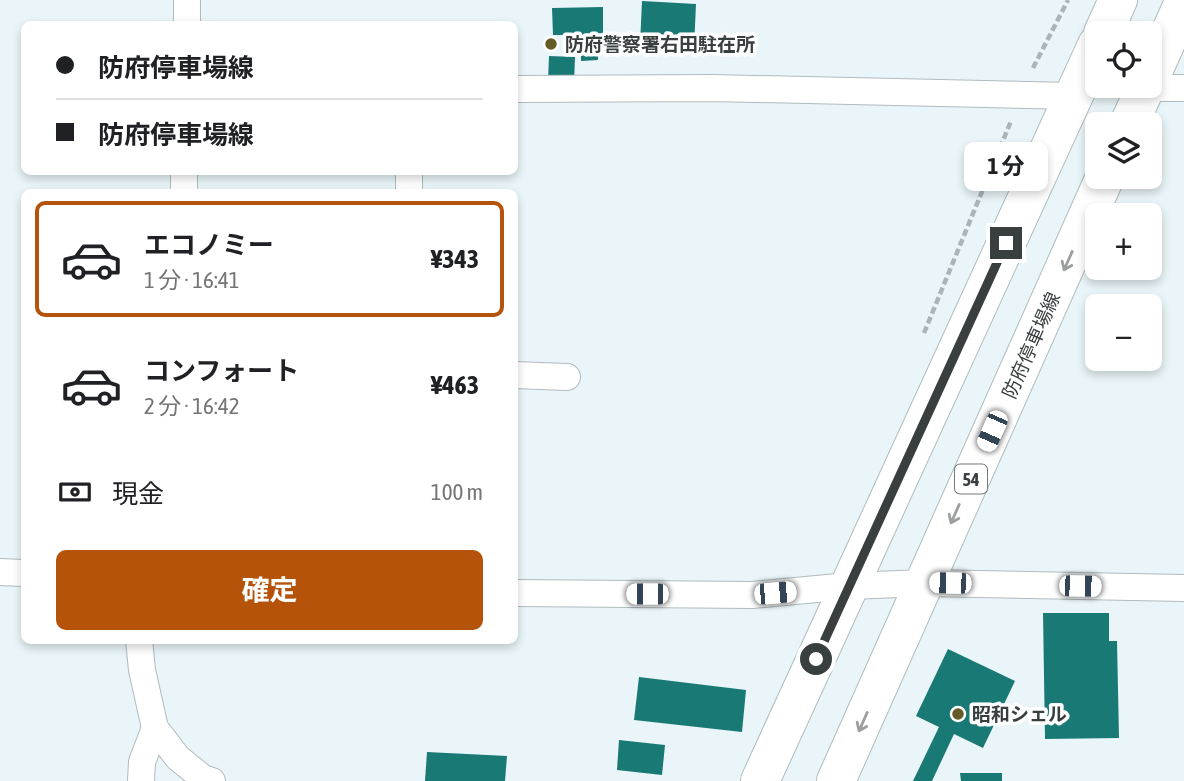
<!DOCTYPE html>
<html lang="ja">
<head>
<meta charset="utf-8">
<style>
  body { margin:0; font-family:"Asap Condensed","Noto Sans JP",sans-serif; background:#f2f2f2; color:#202124; height:100vh; display:flex; flex-direction:column; font-size:26px; white-space:nowrap }
  * { box-sizing:border-box; margin:0 }
  p { font-size:23px; color:#757577 }
  .icon { flex:none; width:38px; height:38px; fill:none; stroke:currentColor; stroke-width:2; stroke-linecap:round; stroke-linejoin:round }
  .map { position:relative; flex:1; overflow:hidden }
  .details { position:absolute; left:21px; top:189px; width:497px; height:455px; display:flex; flex-direction:column; background:#fff; border-radius:10px; box-shadow:0 4px 10px #0003 }
  .details>* { flex:none }
  .guide { position:absolute; left:21px; top:21px; width:497px; height:154px; border-radius:10px; box-shadow:0 4px 10px #0003; display:grid; align-content:center; height:154px; padding:0 35px; background:#fff }
  .controls { position:absolute; left:1085px; top:21px; display:grid; gap:14px }
  .controls a { display:grid; place-items:center; width:77px; height:77px; border-radius:10px; background:#fff; box-shadow:0 4px 10px #0003; font-size:35px }
  .end { position:absolute; width:32px; height:32px; margin:-16px; border:9px solid #393e3f; background:#fff; box-shadow:0 0 0 4px #fff }
  .from { border-radius:50% }
  .bubble { position:absolute; height:49px; border-radius:10px; background:#fff; box-shadow:0 4px 10px #0003; font-size:23px; font-weight:700; line-height:49px; text-align:center }
  .car { position:absolute; width:21px; height:42px; margin:-21px -10px; border-radius:9px; box-shadow:0 0 5px 2px #0007; background:linear-gradient(#fff 24%,#345 0 40%,#fff 0 76%,#345 0 86%,#fff 0) }
  .guide b { display:flex; align-items:center; gap:24px; height:66px; font-size:26px }
  .guide b+b { border-top:2px solid #e0e0e0 }
  .guide i { width:18px; height:18px; background:#202124 }
  ul { padding:12px 0 0; list-style:none }
  li { display:flex; align-items:center; gap:21px; height:116px; margin:0 14px 10px; padding:0 21px; border:4px solid transparent; border-radius:10px }
  li div { flex:1 }
  li b { display:block; font-size:26px }
  li em { font-style:normal; font-weight:700 }
  li.selected { border-color:#b45309 }
  li>.icon { width:63px; height:63px; stroke-width:1.5 }
  .pay { display:flex; align-items:center; gap:18px; height:77px; padding:0 35px; font-size:26px }
  .pay p { margin-inline-start:auto }
  .cta { display:flex; gap:14px; margin-top:auto; padding:14px 35px }
  .cta a { flex:1; height:80px; border-radius:10px; background:#b45309; color:#fff; font-size:28px; font-weight:700; line-height:80px; text-align:center }
  .map>svg:first-child { display:block }
</style>
</head>
<body>
<div class="map">
<svg width="1184" height="781" viewBox="0 0 1184 781">
  <rect width="100%" height="100%" fill="#e9f5f8"/>
  <g fill="#197975">
    <path d="M 642,1 L 696,4 L 694,48 L 640,45 Z"/>
    <path d="M 603,7 L 603,51 L 598,52 L 598,60 L 581,61 L 581,52 L 563,52 L 563,35 L 553,35 L 552,8 Z"/>
    <path d="M 549,56 L 575,57 L 574,84 L 548,82 Z"/>
    <path d="M 1043,613 L 1109,613 L 1109,641 L 1117,641 L 1119,738 L 1045,739 Z"/>
    <path d="M 948,649 L 1015,681 L 983,748 L 954,734 L 932,781 L 913,781 L 939,727 L 916,716 Z"/>
    <path d="M 639,677 L 746,690 L 742,732 L 634,720 Z"/>
    <path d="M 619,740 L 665,745 L 662,775 L 617,770 Z"/>
    <path d="M 427,752 L 507,756 L 505,781 L 425,781 Z"/>
    <path d="M 960,773 L 1002,773 L 1002,781 L 961,781 Z"/>
  </g>
  <g fill="none" stroke-linecap="round" stroke-linejoin="round">
    <g stroke="#b0bbbe" stroke-width="28">
      <g id="street">
        <path d="M 187,24 L 187,0"/>
        <path d="M 1145,88 L 1184,88"/>
        <path d="M 514,89 L 713,88 L 1073,96"/>
        <path d="M 184,192 L 184,172"/>
        <path d="M 409,192 L 409,172"/>
        <path d="M 514,375 L 567,377"/>
        <path d="M 0,572 L 24,573"/>
        <path d="M 514,593 L 752,595 L 849,586 L 924,583 L 1184,588"/>
        <path d="M 139,640 L 142,670 L 155,728 L 178,758 L 203,778 L 212,781"/>
        <path d="M 141,781 L 142,762 L 155,728"/>
      </g>
    </g>
    <g stroke="#b0bbbe" stroke-width="40">
      <g id="primary">
        <path d="M 1103,33 L 1118,0"/>
        <path d="M 1150,78 L 1184,2"/>
        <path d="M 1129,124 L 1146,86"/>
        <path d="M 760,781 L 1097,45"/>
        <path d="M 836,781 L 1105,177"/>
      </g>
    </g>
    <g stroke="#abb4b7" stroke-width="4.5" stroke-dasharray="7 3.5" stroke-linecap="butt">
      <path d="M 1033,68 L 1068,0"/>
      <path d="M 924,333 L 1011,121"/>
    </g>
    <use href="#street" stroke="#fff" stroke-width="26"/>
    <use href="#primary" stroke="#fff" stroke-width="38"/>
  </g>
  <defs><path id="oneway-shaft" d="M-6 0H5M1.5-3L5.5 0L1.5 3" fill="none" stroke-width="1.6" stroke-linecap="round" stroke-linejoin="round" transform="scale(1.75)"/></defs>
  <g stroke="#9c9e9f">
    <use href="#oneway-shaft" transform="translate(1068 261) rotate(114)"/>
    <use href="#oneway-shaft" transform="translate(955 514) rotate(114)"/>
    <use href="#oneway-shaft" transform="translate(863 722) rotate(114)"/>
  </g>
  <g fill="none" stroke-linecap="round" stroke-linejoin="round">
    <path stroke="#393e3f" stroke-width="9" d="M 816,659 L 1006,243"/>
  </g>
  <g fill="#645b27" stroke="#fff" stroke-width="2.5">
    <circle cx="551" cy="44" r="7"/>
    <circle cx="958" cy="714" r="7"/>
  </g>
  <g text-anchor="middle" dominant-baseline="central" stroke-width="7" stroke-linejoin="round" paint-order="stroke">
    <rect fill="#fff" stroke="#747879" stroke-width="2" x="955" y="464.5" width="32" height="29" rx="5"/>
    <g font-size="18" font-weight="bold" fill="#393e3f">
      <text x="971" y="479">54</text>
    </g>
    <g font-size="19" font-weight="bold" fill="#393e3f" stroke="#fff" text-anchor="start">
      <text x="565" y="44">防府警察署右田駐在所</text>
      <text x="972" y="714">昭和シェル</text>
    </g>
    <g font-size="19" fill="#393e3f" stroke="#fff">
      <text transform="translate(1031 345) rotate(-66)">防府停車場線</text>
    </g>
  </g>
</svg>
<div class="controls">
<a><svg class="icon" aria-label="locate" viewBox="0 0 24 24"><circle cx="12" cy="12" r="6"/><path d="M12 2v4M12 18v4M2 12h4M18 12h4"/></svg></a>
<a><svg class="icon" aria-label="layers" viewBox="0 0 24 24"><path d="M12 4l9 5-9 5-9-5zM3 14l9 5 9-5"/></svg></a>
<a>+</a>
<a>−</a>
</div>
<i class="end from" style="left:816px;top:659px"></i>
<i class="end" style="left:1006px;top:243px"></i>
<div class="bubble" style="left:964px;top:142px;width:84px">1 分</div>
<i class="car" style="left:992px;top:431px;rotate:204deg"></i>
<i class="car" style="left:950px;top:583px;rotate:271deg"></i>
<i class="car" style="left:1080px;top:586px;rotate:91deg"></i>
<i class="car" style="left:775px;top:593px;rotate:85deg"></i>
<i class="car" style="left:647px;top:594px;rotate:270deg"></i>
<div class="guide">
<b><i class="from"></i>防府停車場線</b>
<b><i></i>防府停車場線</b>
</div>
<section class="details">
<ul>
<li class="selected"><svg class="icon" aria-label="car" viewBox="0 0 24 24"><path d="M5 17H2v-5l4-1 3-4h7l3 4 3 1v5h-3M9 17h6M6 11h13"/><circle cx="7" cy="17" r="2"/><circle cx="17" cy="17" r="2"/></svg><div><b>エコノミー</b><p>1 分 · 16:41</p></div><em>¥343</em></li>
<li><svg class="icon" aria-label="car" viewBox="0 0 24 24"><path d="M5 17H2v-5l4-1 3-4h7l3 4 3 1v5h-3M9 17h6M6 11h13"/><circle cx="7" cy="17" r="2"/><circle cx="17" cy="17" r="2"/></svg><div><b>コンフォート</b><p>2 分 · 16:42</p></div><em>¥463</em></li>
</ul>
<div class="pay"><svg class="icon" aria-label="cash" viewBox="0 0 24 24"><path d="M3 7h18v10H3z"/><circle cx="12" cy="12" r="2"/></svg>現金<p>100 m</p></div>
<div class="cta"><a>確定</a></div>
</section>
</div>
</body>
</html>
